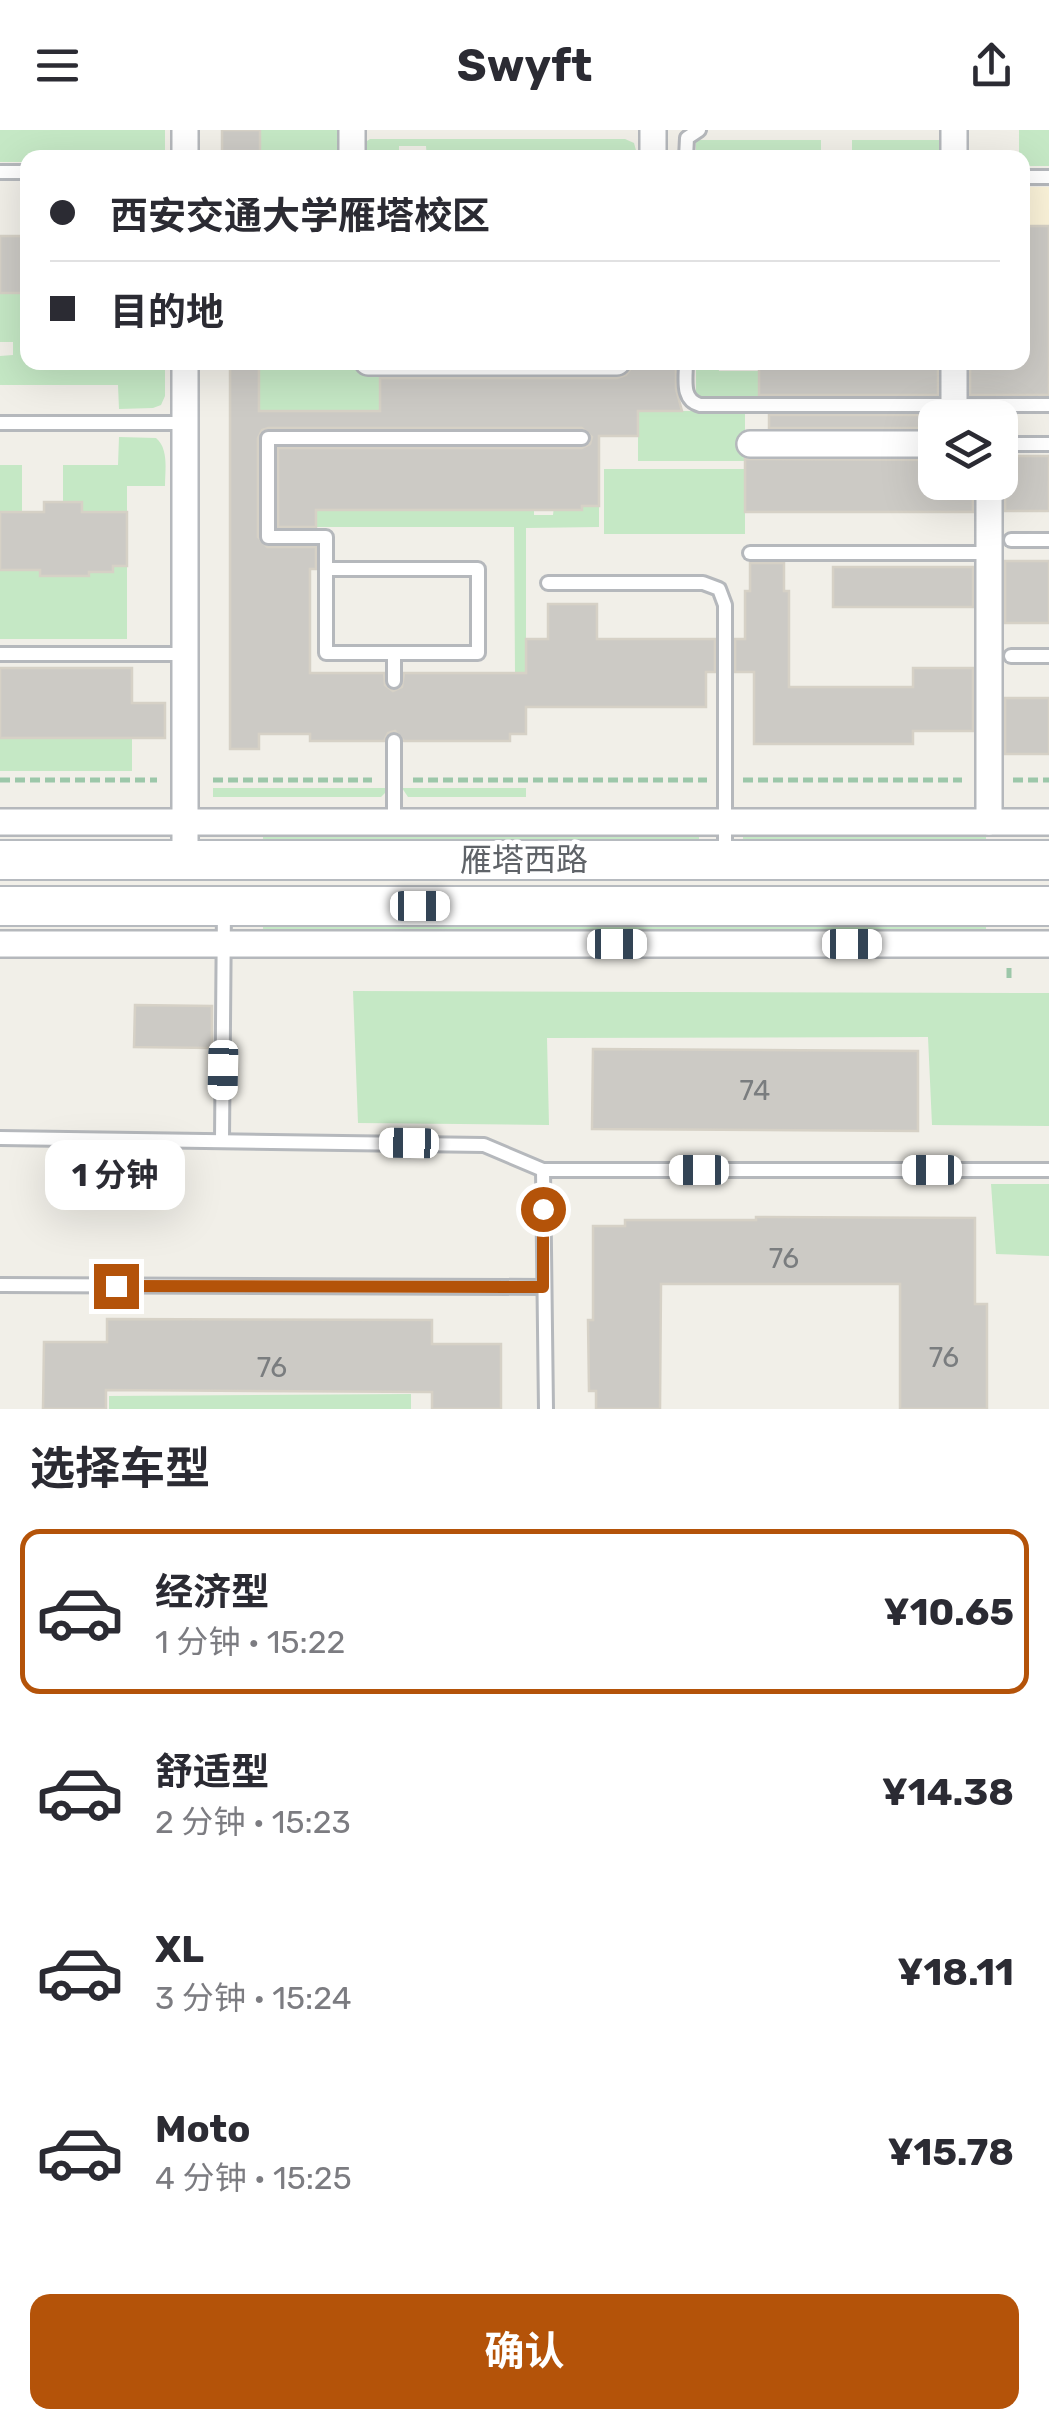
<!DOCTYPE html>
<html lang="zh">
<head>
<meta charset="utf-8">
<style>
  body { margin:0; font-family:Rubik,"Noto Sans SC",sans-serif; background:#f7f7f7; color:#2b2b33; height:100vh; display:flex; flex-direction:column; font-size:38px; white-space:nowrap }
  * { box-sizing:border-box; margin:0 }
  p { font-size:32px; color:#7c7c81 }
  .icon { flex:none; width:55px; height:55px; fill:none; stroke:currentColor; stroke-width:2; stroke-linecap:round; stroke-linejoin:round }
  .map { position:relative; height:1279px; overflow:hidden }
  .sheet { display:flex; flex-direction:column; background:#fff; flex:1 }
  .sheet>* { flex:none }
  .top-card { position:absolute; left:20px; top:20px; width:1010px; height:220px; border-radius:20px; box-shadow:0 10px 40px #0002; display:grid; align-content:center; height:220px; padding:0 30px; background:#fff }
  .tools { position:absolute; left:918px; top:270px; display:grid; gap:20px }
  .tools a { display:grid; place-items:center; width:100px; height:100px; border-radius:20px; background:#fff; box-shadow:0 10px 40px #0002; font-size:50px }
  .end { position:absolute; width:45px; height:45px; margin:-22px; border:12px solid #b45309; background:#fff; box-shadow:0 0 0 5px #fff }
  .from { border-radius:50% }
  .bubble { position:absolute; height:70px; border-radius:20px; background:#fff; box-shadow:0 10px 40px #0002; font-size:32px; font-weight:700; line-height:70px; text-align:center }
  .car { position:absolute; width:30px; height:60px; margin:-30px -15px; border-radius:12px; box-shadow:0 0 8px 2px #0007; background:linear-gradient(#fff 24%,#345 0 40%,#fff 0 76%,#345 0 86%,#fff 0) }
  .top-card b { display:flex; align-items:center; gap:35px; height:95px; font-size:38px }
  .top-card b+b { border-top:2px solid #e1e1e2 }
  .top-card i { width:25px; height:25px; background:#2b2b33 }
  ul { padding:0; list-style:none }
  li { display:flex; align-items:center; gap:30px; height:165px; margin:0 20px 15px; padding:0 10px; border:5px solid transparent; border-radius:20px }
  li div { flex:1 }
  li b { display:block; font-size:38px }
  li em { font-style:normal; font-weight:700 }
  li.on { border-color:#b45309 }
  li>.icon { width:90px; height:90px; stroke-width:1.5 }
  h2 { padding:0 30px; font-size:45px; line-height:120px }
  .primary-button { display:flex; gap:20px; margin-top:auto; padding:20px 30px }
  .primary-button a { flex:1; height:115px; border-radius:20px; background:#b45309; color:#fff; font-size:40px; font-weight:700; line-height:115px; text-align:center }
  header { display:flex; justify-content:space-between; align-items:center; height:130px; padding:0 30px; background:#fff; font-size:45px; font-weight:700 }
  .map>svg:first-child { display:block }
</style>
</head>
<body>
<header><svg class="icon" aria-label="menu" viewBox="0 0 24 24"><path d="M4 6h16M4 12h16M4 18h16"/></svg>Swyft<svg class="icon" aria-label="share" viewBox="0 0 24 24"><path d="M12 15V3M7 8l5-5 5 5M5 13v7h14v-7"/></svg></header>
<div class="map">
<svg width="1049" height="1279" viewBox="0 0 1049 1279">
  <rect width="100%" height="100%" fill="#f1efe8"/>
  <g fill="#c5e8c5">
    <path d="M 0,0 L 165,0 L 165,27 L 28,28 L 27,32 L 0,32 Z"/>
    <path d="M 260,0 L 345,0 L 345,22 L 273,22 L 272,27 L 260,28 Z"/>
    <path d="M 1019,0 L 1049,0 L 1049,36 L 1023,36 L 1022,28 L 1019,27 Z"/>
    <path d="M 370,9 L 625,9 L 634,13 L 638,28 L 427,28 L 426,16 L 399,16 L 399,27 L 359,28 L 361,15 Z"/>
    <rect x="696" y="10" width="125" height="17"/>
    <rect x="852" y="10" width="92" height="17"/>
    <path d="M 0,163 L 27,163 L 28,232 L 165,233 L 165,266 L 161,275 L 153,278 L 119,279 L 118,255 L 0,255 L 0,226 L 13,225 L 13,212 L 0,212 Z"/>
    <path d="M 259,233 L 353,233 L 360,239 L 380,243 L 380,281 L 259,281 Z"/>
    <path d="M 696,233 L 718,233 L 719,241 L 759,241 L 759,269 L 696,269 Z"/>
    <rect x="638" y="281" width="107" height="50"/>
    <path d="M 119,307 L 156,308 C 169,319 165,340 165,356 L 127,356 L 127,382 L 82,382 L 82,372 L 63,372 L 63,335 L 118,335 Z"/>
    <rect x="0" y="335" width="22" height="47"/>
    <rect x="604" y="339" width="141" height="65"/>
    <path d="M 275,376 L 320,380 L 534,380 L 534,385 L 553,385 L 554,376 L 562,380 L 581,380 L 582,376 L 599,376 L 599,397 L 526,398 L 526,543 L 515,543 L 514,397 L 275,397 Z"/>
    <path d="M 113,436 L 127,436 L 127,509 L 0,509 L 0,440 L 40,440 L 41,446 L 89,446 L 89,441 Z"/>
    <rect x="0" y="608" width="132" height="33"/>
    <path d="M 213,658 L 386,658 L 386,662 L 381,667 L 213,667 Z"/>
    <path d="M 402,658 L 526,658 L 526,667 L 408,667 Z"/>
    <rect x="263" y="699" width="436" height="20"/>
    <rect x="743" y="699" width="243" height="20"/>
    <rect x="263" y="788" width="723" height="19"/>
    <path d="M 353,861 L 1049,863 L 1049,996 L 932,995 L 928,907 L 547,908 L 549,995 L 358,993 Z"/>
    <path d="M 991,1054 L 1049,1054 L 1049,1126 L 996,1124 Z"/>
    <path d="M 411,1264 L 411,1279 L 109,1279 L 109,1266 Z"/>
  </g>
  <path fill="#fbf3d9" d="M 1022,57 L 1049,57 L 1049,96 L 1023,96 Z"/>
  <g fill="#cccac5" stroke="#d6d1c6" stroke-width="2.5">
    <rect x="222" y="0" width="38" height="28"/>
    <path d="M 1022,96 L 1049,96 L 1049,265 L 970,265 L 970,232 L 1022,232 Z"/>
    <rect x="0" y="106" width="28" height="57"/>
    <path d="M 230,232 L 259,232 L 259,281 L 380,281 L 380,248 L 617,248 L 626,245 L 632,237 L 676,237 L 676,259 L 682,281 L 638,281 L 638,306 L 599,306 L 599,376 L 582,376 L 582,380 L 316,380 L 316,397 L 278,397 L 278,318 L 582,318 L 590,314 L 592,307 L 582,298 L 268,298 L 262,300 L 258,308 L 258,407 L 267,417 L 316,417 L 316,439 L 310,439 L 310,543 L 384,543 L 385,555 L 393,561 L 402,557 L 404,543 L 526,543 L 526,509 L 548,509 L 548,474 L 597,474 L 597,509 L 715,509 L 715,542 L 706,542 L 706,577 L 526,577 L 526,604 L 510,604 L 510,611 L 404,611 L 395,601 L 388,603 L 384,611 L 310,611 L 310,604 L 259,604 L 259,619 L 230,619 Z"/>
    <rect x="759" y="232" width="179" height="33"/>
    <rect x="769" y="285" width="166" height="13"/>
    <path d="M 1000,326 L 1049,326 L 1049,381 L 1005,381 L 1005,352 L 1000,341 Z"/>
    <path d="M 745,329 L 935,330 L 935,352 L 973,352 L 973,382 L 745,382 Z"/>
    <path d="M 44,372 L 82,372 L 82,382 L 127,382 L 127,436 L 113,436 L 113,442 L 89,442 L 89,446 L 40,446 L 40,440 L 0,440 L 0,382 L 44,382 Z"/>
    <rect x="1005" y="431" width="44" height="62"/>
    <path d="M 750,433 L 784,433 L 784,461 L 789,461 L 789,557 L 913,557 L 913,538 L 973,538 L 973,601 L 913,601 L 913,614 L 754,614 L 754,542 L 735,542 L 735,509 L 745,509 L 745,461 L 750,461 Z"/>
    <rect x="833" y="437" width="140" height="40"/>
    <path d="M 0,538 L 132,538 L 132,573 L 165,573 L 165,608 L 0,608 Z"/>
    <rect x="1005" y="568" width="44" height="56"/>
    <path d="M 135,875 L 212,876 L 212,918 L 134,917 Z"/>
    <path d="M 593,919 L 918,921 L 918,1001 L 592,999 Z"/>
    <path d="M 756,1087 L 975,1088 L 975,1174 L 987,1174 L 987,1279 L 900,1279 L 900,1154 L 661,1154 L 660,1279 L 596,1279 L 596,1261 L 589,1261 L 588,1190 L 593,1190 L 593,1096 L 625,1096 L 625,1090 L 756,1090 Z"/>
    <path d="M 107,1189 L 432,1190 L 432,1214 L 501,1214 L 501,1279 L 432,1279 L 432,1262 L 106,1260 L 106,1279 L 43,1279 L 44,1212 L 107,1212 Z"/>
  </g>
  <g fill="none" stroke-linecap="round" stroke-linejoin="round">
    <g stroke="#b5b8bc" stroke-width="18">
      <g id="service">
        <path d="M 686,28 L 687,8 L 699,0"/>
        <path d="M 0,42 L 28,42"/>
        <path d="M 1022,47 L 1049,47"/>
        <path d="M 686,232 C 686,249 681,270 700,275 L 1049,275"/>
        <path d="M 0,293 L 185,293"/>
        <path d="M 1011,314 L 1049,314"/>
        <path d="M 1011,410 L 1049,410"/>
        <path d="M 750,423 L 989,423"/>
        <path d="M 326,439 L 326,523 L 394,523"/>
        <path d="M 548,453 L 703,453 L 719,459 L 725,475 L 725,728"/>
        <path d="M 0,524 L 185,524"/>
        <path d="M 1011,526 L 1049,526"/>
        <path d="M 394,551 L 394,523 L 478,523 L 478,439 L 326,439 L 326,407 L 268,407 L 268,308 L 582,308"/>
        <path d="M 394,611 L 394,692"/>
        <path d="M 0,1008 L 484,1015 L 543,1040 L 546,1279"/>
        <path d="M 222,1009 L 224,778"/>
        <path d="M 543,1040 L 1049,1040"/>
        <path d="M 0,1155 L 543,1157"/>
      </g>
    </g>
    <g stroke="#b5b8bc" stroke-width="30">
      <g id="minor">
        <path d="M 185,0 L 185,28"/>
        <path d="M 352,0 L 352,28"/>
        <path d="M 653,0 L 653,28"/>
        <path d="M 954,0 L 954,28"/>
        <path d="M 185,232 L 185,730"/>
        <path d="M 368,232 L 617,232"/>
        <path d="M 954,232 L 954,275"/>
        <path d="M 750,314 L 935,314"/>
        <path d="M 989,352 L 989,692"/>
        <path d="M 0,692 L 1049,692"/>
        <path d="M 0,814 L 1049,814"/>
      </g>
    </g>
    <g stroke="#b6babf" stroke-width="42">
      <g id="secondary">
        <path d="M 0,730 L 1049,730"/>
        <path d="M 0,776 L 1049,776"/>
      </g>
    </g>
    <g stroke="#9cc7a9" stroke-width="5" stroke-dasharray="10 5" stroke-linecap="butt">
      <path d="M 0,650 L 157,650"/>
      <path d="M 213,650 L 372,650"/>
      <path d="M 413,650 L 707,650"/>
      <path d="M 743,650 L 962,650"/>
      <path d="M 1013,650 L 1049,650"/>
      <path d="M 1009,838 L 1009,851"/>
    </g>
    <use href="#service" stroke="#fff" stroke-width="12"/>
    <use href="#minor" stroke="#fff" stroke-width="25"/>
    <use href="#secondary" stroke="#fff" stroke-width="38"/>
  </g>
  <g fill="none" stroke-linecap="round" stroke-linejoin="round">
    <path stroke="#b45309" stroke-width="12" d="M 116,1156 L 543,1157 L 543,1079"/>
  </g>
  <g text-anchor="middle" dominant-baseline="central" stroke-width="9" stroke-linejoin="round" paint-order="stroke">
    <g font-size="28" fill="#7a7d7f">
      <text x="755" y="960">74</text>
      <text x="784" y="1128">76</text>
      <text x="944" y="1227">76</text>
      <text x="272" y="1237">76</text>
    </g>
    <g font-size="32" fill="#5f6368" stroke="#fff">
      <text x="524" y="730">雁塔西路</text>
    </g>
  </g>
</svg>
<div class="tools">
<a><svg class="icon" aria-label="layers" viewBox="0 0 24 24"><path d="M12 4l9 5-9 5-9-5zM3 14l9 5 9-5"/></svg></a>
</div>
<i class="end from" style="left:543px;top:1079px"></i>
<i class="end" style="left:116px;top:1156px"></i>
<div class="bubble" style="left:45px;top:1010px;width:140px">1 分钟</div>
<i class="car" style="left:420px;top:776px;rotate:90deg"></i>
<i class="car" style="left:617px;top:814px;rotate:90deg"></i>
<i class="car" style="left:852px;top:814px;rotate:90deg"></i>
<i class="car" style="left:223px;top:940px;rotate:181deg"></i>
<i class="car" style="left:409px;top:1013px;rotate:271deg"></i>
<i class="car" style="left:699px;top:1040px;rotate:270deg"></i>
<i class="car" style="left:932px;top:1040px;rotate:270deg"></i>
<div class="top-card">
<b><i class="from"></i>西安交通大学雁塔校区</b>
<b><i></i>目的地</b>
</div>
</div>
<section class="sheet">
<h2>选择车型</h2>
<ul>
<li class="on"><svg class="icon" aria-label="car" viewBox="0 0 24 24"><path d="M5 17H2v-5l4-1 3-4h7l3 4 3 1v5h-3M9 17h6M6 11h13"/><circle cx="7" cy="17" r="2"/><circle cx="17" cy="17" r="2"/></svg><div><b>经济型</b><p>1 分钟 · 15:22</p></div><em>¥10.65</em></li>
<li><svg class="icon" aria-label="car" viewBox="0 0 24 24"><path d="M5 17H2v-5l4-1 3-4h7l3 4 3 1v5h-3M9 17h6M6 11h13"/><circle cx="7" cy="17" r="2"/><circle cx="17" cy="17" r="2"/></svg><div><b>舒适型</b><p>2 分钟 · 15:23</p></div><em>¥14.38</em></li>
<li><svg class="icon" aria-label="car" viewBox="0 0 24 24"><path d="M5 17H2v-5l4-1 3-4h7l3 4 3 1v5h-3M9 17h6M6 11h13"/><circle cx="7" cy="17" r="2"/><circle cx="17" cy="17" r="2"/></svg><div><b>XL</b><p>3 分钟 · 15:24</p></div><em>¥18.11</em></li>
<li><svg class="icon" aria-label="car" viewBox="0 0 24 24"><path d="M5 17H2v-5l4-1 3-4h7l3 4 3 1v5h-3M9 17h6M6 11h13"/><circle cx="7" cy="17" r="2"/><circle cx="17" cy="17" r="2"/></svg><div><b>Moto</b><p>4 分钟 · 15:25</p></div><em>¥15.78</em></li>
</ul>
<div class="primary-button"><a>确认</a></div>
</section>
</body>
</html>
